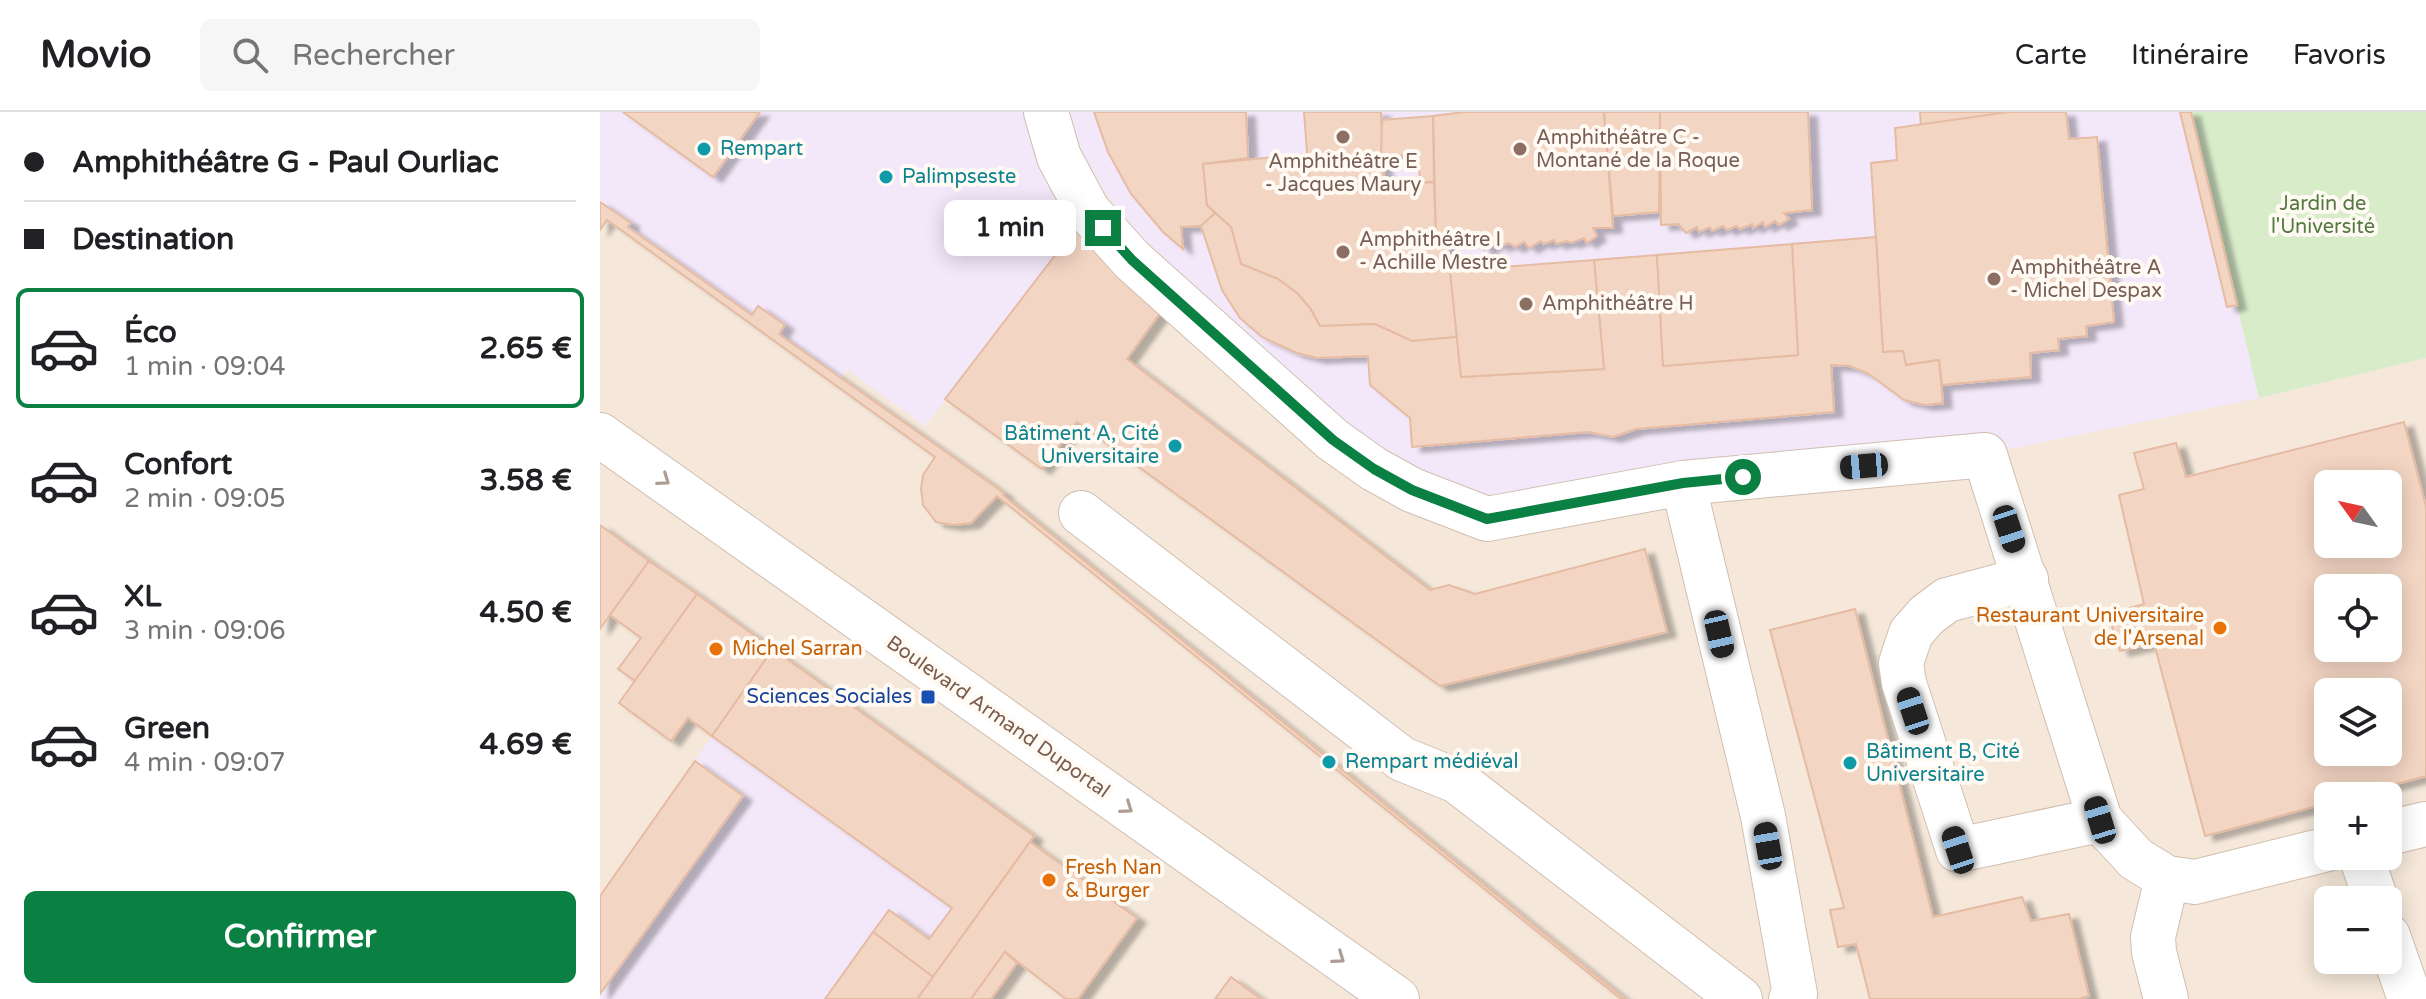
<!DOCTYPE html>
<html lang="fr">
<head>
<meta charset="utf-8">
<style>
  body { margin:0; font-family:"Varela Round",sans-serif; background:#f6f6f6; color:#202124; height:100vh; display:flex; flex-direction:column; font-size:30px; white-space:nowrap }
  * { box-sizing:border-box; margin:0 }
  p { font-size:26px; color:#757577 }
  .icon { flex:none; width:44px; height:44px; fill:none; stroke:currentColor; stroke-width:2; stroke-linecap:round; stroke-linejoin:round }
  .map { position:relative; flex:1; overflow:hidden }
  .sheet { display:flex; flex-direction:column; background:#fff; width:600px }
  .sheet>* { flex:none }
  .hud { display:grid; align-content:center; height:176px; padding:0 24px; background:#fff }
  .needle { width:52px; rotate:303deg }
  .tools { position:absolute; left:1714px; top:358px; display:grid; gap:16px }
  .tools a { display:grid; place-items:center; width:88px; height:88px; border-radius:12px; background:#fff; box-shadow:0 4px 20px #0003; font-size:40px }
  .end { position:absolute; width:36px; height:36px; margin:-18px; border:10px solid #0b8043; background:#fff; box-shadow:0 0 0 4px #fff }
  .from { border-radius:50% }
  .bubble { position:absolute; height:56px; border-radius:12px; background:#fff; box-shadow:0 4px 20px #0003; font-size:26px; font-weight:800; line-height:56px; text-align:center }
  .car { position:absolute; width:24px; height:48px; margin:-24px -12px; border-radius:10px; box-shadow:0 0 6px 2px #0007; background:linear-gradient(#222 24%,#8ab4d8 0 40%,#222 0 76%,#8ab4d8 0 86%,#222 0) }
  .hud b { display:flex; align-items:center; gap:28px; height:76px; font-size:30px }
  .hud b+b { border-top:2px solid #e0e0e0 }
  .hud i { width:20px; height:20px; background:#202124 }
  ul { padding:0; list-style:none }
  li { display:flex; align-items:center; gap:24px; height:120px; margin:0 16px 12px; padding:0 8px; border:4px solid transparent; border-radius:12px }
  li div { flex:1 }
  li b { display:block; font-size:30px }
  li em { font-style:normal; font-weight:800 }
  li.current { border-color:#0b8043 }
  li>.icon { width:72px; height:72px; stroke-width:1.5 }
  .button { display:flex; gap:16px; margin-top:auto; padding:16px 24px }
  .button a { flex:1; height:92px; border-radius:12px; background:#0b8043; color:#fff; font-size:32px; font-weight:800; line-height:92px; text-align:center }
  header { display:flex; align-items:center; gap:48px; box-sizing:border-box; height:112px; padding:0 40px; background:#fff; border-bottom:2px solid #e0e0e0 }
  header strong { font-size:38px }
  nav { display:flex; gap:44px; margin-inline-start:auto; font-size:28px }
  .search { width:560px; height:72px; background:#f6f6f6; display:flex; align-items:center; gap:20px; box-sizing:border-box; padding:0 28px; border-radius:12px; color:#757577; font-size:30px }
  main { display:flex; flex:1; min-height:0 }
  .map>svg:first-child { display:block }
</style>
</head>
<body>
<header>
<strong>Movio</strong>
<div class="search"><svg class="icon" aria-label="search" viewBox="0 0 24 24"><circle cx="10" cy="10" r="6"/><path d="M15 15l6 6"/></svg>Rechercher</div>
<nav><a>Carte</a><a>Itinéraire</a><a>Favoris</a></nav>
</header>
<main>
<section class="sheet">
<div class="hud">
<b><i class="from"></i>Amphithéâtre G - Paul Ourliac</b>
<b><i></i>Destination</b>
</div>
<ul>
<li class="current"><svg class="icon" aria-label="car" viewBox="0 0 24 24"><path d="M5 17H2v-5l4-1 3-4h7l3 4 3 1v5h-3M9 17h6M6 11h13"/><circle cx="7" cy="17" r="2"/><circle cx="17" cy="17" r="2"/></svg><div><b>Éco</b><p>1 min · 09:04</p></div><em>2.65 €</em></li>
<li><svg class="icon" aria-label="car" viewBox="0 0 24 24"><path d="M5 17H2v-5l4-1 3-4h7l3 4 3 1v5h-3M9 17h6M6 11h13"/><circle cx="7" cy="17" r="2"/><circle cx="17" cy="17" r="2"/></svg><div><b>Confort</b><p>2 min · 09:05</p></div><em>3.58 €</em></li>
<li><svg class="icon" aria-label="car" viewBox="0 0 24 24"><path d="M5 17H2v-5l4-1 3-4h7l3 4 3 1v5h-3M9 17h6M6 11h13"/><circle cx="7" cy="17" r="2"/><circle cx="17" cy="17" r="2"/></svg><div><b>XL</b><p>3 min · 09:06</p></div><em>4.50 €</em></li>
<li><svg class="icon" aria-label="car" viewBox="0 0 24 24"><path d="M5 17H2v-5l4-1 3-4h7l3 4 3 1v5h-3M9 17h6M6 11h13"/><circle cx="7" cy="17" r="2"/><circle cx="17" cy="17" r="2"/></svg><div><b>Green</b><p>4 min · 09:07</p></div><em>4.69 €</em></li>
</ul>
<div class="button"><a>Confirmer</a></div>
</section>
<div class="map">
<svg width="1826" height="887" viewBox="0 0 1826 887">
  <defs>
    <filter id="shadow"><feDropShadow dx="9" dy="5" stdDeviation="2" flood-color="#0004"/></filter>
  </defs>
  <rect width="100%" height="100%" fill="#fdf6ec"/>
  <path fill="#f5e8da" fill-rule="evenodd" d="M 0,0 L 1826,0 L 1826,887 L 0,887 ZM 1728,372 L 1788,372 L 1788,432 L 1728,432 ZM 1728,476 L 1788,476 L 1788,536 L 1728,536 ZM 1728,580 L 1788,580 L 1788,640 L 1728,640 ZM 1728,684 L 1788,684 L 1788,744 L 1728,744 ZM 1728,788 L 1788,788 L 1788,848 L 1728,848 Z"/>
  <g fill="#f3e8fa">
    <path d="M 0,0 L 1826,0 L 1826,246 L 1659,286 L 1385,342 L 961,389 L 825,376 L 776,353 L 545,137 L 505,80 L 325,314 L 248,258 L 241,266 L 179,222 L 184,213 L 158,194 L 152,203 L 28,115 L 30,111 L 0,90 Z"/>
    <path d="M 173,537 L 434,724 L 317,887 L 0,887 L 0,784 Z"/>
  </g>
  <path fill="#d8ecc9" d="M 1591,0 L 1826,0 L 1826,246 L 1659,286 Z"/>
  <g fill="#f3d5c3" stroke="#e6bba3" stroke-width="2" fill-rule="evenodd" filter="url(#shadow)">
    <path d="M 23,0 L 160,0 L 113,65 Z"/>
    <path d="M 494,0 L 646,0 L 648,46 L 603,52 L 607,93 L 615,101 L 601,114 L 581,115 L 583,137 L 563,120 L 531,82 L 508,40 Z"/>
    <path d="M 704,0 L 781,0 L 784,73 L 710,80 Z"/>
    <path d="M 865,0 L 1004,0 L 1013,116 L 993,116 L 997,124 L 987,131 L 984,126 L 971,131 L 967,129 L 956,132 L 954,128 L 944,132 L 941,129 L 929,136 L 924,130 L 915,135 L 909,131 L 900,134 L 897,130 L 884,138 L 878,128 L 836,128 L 833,4 Z"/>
    <path d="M 1004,0 L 1060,0 L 1059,100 L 1013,104 Z"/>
    <path d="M 1060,0 L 1208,0 L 1212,98 L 1184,101 L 1189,107 L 1179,113 L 1175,109 L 1165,115 L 1163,110 L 1153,116 L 1152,112 L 1140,117 L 1136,114 L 1127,118 L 1123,114 L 1112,119 L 1110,115 L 1099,120 L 1097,115 L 1086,121 L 1078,112 L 1061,113 Z"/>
    <path d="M 1320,0 L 1409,0 L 1321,14 Z"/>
    <path d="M 1409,0 L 1466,0 L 1469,27 L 1497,25 L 1514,210 L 1486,214 L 1487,224 L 1458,227 L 1459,238 L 1430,241 L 1431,265 L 1342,273 L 1339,248 L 1306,253 L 1303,239 L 1283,240 L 1271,51 L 1297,48 L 1295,16 Z"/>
    <path d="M 1580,0 L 1591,0 L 1637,193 L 1627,195 Z"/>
    <path d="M 833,4 L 834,70 L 820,70 L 818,42 L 781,45 L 782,8 Z"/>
    <path d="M 706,42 L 710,80 L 834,70 L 836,128 L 847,128 L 857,225 L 812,229 L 775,212 L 720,214 L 710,196 L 697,181 L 678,167 L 641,152 L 631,115 L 607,93 L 603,52 Z"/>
    <path d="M 0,90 L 31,111 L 28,115 L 152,203 L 158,194 L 185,213 L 179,222 L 404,381 L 403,383 L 1025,887 L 1021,887 L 397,384 L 371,411 L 353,413 L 336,410 L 323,393 L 321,377 L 323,363 L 335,345 L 7,108 L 0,118 Z"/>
    <path d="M 615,101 L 631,115 L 641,152 L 678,167 L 697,181 L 710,196 L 720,214 L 775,212 L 812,229 L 857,225 L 861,265 L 1004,257 L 994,148 L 1057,143 L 1063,254 L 1198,243 L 1192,132 L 1276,125 L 1283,240 L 1303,239 L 1306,253 L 1339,248 L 1343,291 L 1325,293 L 1304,288 L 1269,262 L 1250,254 L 1231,253 L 1234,300 L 1036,317 L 1013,325 L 988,320 L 812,335 L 810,306 L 770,273 L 768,244 L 717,246 L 697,241 L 662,225 L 640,206 L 622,178 L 601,114 Z"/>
    <path d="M 476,116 L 568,190 L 527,247 L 830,478 L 849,473 L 875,482 L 1045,437 L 1067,520 L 840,574 L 477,310 L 442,357 L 345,287 Z"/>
    <path d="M 1192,132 L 1198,243 L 1063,254 L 1057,143 Z"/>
    <path d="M 994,148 L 1004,257 L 861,265 L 850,159 Z"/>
    <path d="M 1804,310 L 1826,395 L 1826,664 L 1752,684 L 1728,684 L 1728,691 L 1605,724 L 1554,531 L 1520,539 L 1508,502 L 1544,492 L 1519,383 L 1544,377 L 1534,341 L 1576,331 L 1586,365 ZM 1728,372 L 1788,372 L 1788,432 L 1728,432 ZM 1728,476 L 1788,476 L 1788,536 L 1728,536 ZM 1728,580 L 1788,580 L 1788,640 L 1728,640 Z"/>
    <path d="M 0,413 L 49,449 L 0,517 Z"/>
    <path d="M 49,449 L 97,482 L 35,569 L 18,557 L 41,526 L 10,503 Z"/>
    <path d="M 97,482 L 173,537 L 112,624 L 88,606 L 71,629 L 19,591 Z"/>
    <path d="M 1255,497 L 1333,805 L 1422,785 L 1431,809 L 1469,802 L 1489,884 L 1479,887 L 1270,887 L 1256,832 L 1238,835 L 1230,798 L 1244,796 L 1170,518 Z"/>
    <path d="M 173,537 L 434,724 L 333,865 L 273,820 L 289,798 L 329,827 L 352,796 L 112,624 Z"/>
    <path d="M 95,649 L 143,684 L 0,882 L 0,784 Z"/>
    <path d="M 430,730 L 537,806 L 478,887 L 466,887 L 405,840 L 371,887 L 317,887 Z"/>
    <path d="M 273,820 L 333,865 L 317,887 L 225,887 Z"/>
    <path d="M 405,840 L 417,851 L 391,887 L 371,887 Z"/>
    <path d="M 631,865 L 661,887 L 615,887 Z"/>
  </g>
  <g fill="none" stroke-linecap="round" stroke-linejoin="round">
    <g stroke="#d1beb0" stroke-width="46">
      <g id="minor">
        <path d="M 446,0 L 459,45 L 488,99 L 532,148 L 733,328 L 774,357 L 812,378 L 887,407 L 1083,371 L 1385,343 L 1500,708 L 1536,747 L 1567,766 L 1595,770 L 1728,737"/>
        <path d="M 0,323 L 797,887"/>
        <path d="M 1083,371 L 1163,704 L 1195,882 L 1191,887"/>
        <path d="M 481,401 L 802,647 L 857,669 L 1140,887"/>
        <path d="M 1426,467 L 1347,488 L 1327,503 L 1311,521 L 1301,551 L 1304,571 L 1358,738 L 1500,708"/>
        <path d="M 1788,721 L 1826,712"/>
        <path d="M 1761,744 L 1776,788"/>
        <path d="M 1788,824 L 1810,887"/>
        <path d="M 1566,887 L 1554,840 L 1553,825 L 1567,766"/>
      </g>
    </g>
    <use href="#minor" stroke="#fff" stroke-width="44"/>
  </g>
  <defs><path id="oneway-chevron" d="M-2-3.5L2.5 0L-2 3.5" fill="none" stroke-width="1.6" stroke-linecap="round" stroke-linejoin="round" transform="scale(2)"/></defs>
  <g stroke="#af9d94">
    <use href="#oneway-chevron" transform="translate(64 368) rotate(35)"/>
    <use href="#oneway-chevron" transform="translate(527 696) rotate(35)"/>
    <use href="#oneway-chevron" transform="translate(739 846) rotate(35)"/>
  </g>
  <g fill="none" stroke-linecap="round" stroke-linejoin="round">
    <path stroke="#0b8043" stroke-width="10" d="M 503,116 L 532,148 L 733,328 L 774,357 L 812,378 L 887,407 L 1083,371 L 1143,365"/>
  </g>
  <g fill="#8d6e63" stroke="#fffaf3" stroke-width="3">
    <circle cx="743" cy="25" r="8"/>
    <circle cx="920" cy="37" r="8"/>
    <circle cx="743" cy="140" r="8"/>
    <circle cx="1394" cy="167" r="8"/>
    <circle cx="926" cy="192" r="8"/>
  </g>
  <g fill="#0f9aa8" stroke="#fffaf3" stroke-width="3">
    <circle cx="104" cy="37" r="8"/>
    <circle cx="286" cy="65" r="8"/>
    <circle cx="575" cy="334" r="8"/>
    <circle cx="729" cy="650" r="8"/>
    <circle cx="1250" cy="651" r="8"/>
  </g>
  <g fill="#e8710a" stroke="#fffaf3" stroke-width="3">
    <circle cx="1620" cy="516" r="8"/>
    <circle cx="116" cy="537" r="8"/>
    <circle cx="449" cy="768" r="8"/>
  </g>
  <rect fill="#1a4fb4" stroke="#fffaf3" stroke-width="3" x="320" y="577" width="16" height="16" rx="4"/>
  <g text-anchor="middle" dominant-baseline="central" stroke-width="8" stroke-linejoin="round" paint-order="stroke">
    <g font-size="20" fill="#785e54" stroke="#fffaf3" text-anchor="start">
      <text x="936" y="26">Amphithéâtre C -<tspan x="936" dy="23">Montané de la Roque</tspan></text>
      <text x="743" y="50" text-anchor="middle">Amphithéâtre E<tspan x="743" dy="23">- Jacques Maury</tspan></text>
      <text x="759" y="128">Amphithéâtre I<tspan x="759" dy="23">- Achille Mestre</tspan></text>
      <text x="1410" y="156">Amphithéâtre A<tspan x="1410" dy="23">- Michel Despax</tspan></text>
      <text x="942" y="192">Amphithéâtre H</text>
    </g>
    <g font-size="20" fill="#0d838f" stroke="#fffaf3" text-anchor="start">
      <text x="120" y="37">Rempart</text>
      <text x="302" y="65">Palimpseste</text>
      <text x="559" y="322" text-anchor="end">Bâtiment A, Cité<tspan x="559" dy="23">Universitaire</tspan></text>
      <text x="1266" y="640">Bâtiment B, Cité<tspan x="1266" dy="23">Universitaire</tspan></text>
      <text x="745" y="650">Rempart médiéval</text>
    </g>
    <g font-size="20" fill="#537a41" stroke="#fffaf3">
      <text x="1723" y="92">Jardin de<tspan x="1723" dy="23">l'Université</tspan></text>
    </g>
    <g font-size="20" fill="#c56008" stroke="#fffaf3" text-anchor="start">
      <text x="1604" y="504" text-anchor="end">Restaurant Universitaire<tspan x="1604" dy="23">de l'Arsenal</tspan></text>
      <text x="132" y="537">Michel Sarran</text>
      <text x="465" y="756">Fresh Nan<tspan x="465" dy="23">&amp; Burger</tspan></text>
    </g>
    <g font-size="20" fill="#164399" stroke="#fffaf3" text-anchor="end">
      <text x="312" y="585">Sciences Sociales</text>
    </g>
    <g font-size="20" fill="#7a5c4d" stroke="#fffaf3">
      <text transform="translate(398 605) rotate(35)">Boulevard Armand Duportal</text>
    </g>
  </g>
</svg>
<div class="tools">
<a><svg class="needle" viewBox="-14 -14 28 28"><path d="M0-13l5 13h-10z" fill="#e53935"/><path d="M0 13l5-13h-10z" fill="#757577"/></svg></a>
<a><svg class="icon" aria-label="locate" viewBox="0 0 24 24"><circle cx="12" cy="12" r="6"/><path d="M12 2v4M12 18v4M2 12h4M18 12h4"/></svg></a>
<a><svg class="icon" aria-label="layers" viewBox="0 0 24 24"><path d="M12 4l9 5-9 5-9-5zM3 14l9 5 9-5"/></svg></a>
<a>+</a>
<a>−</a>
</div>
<i class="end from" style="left:1143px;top:365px"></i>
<i class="end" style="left:503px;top:116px"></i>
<div class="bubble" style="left:344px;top:88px;width:132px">1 min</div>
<i class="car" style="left:1264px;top:354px;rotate:265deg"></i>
<i class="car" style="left:1409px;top:417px;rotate:162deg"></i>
<i class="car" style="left:1119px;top:522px;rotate:167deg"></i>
<i class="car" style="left:1313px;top:599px;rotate:342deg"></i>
<i class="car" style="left:1500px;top:708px;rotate:343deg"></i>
<i class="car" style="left:1168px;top:734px;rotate:350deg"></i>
<i class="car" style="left:1358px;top:738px;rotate:342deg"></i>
</div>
</main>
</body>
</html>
